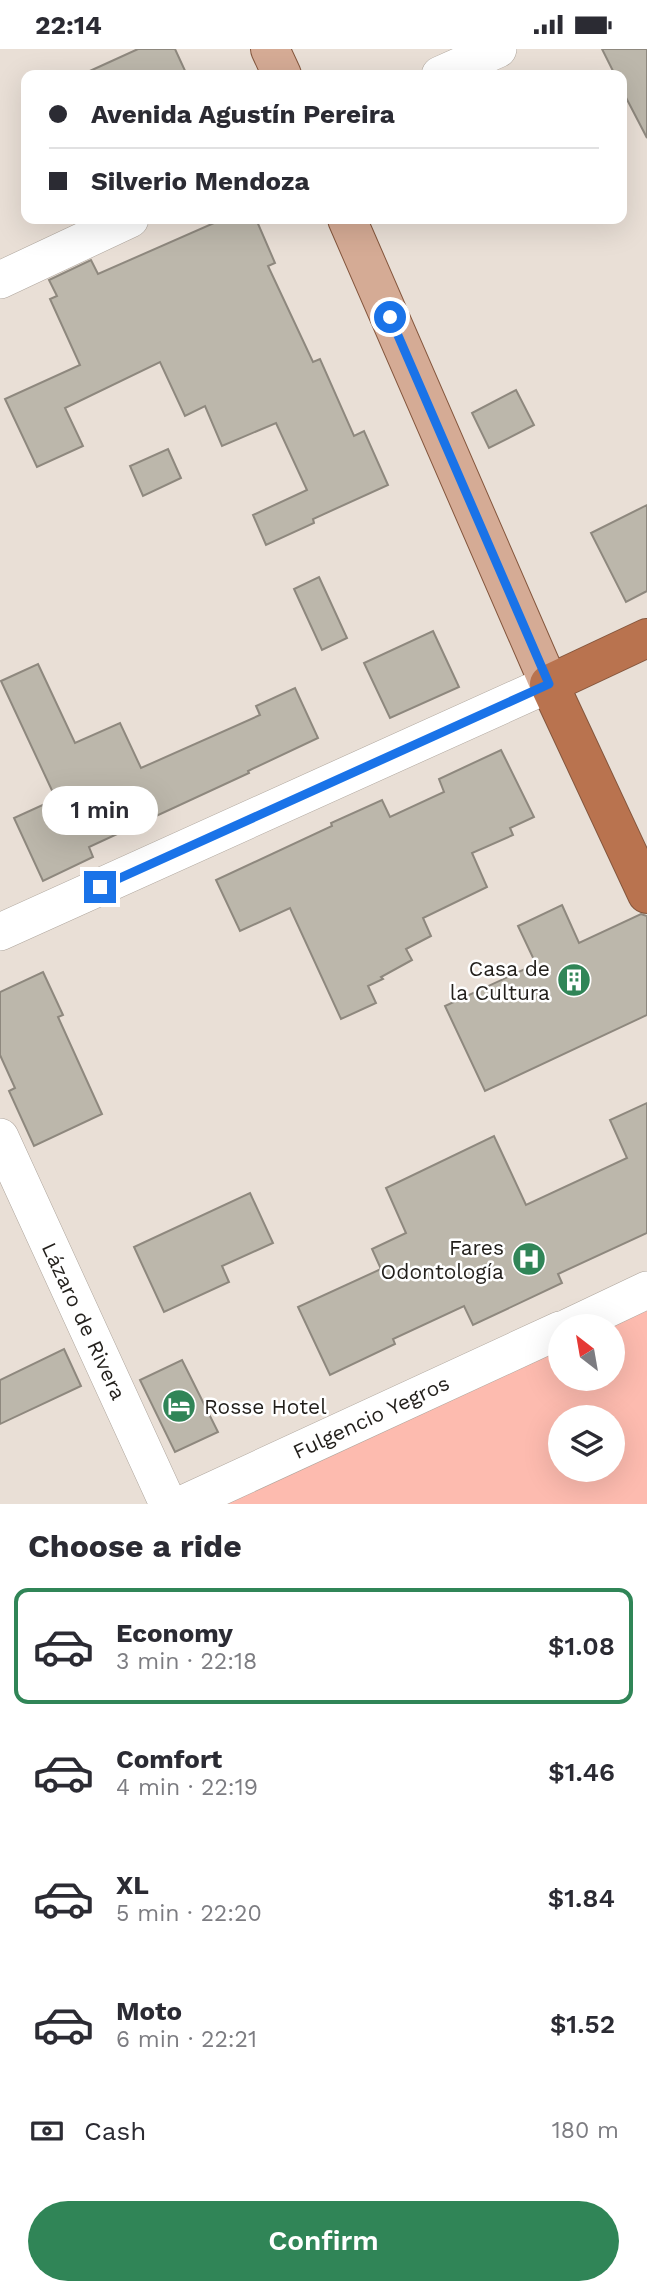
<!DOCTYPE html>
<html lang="en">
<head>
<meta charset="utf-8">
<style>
  body { margin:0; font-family:"Work Sans",sans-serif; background:#f7f7f7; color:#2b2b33; height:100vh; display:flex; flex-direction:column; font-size:26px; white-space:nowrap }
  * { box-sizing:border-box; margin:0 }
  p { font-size:23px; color:#7c7c81 }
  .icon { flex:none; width:38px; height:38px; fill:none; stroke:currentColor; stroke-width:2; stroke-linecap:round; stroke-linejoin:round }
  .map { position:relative; height:1455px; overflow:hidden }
  .details { display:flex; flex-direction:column; background:#fff; flex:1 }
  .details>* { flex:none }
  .banner { position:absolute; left:21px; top:21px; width:606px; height:154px; border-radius:14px; box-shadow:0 7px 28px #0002; display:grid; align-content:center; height:154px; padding:0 28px; background:#fff }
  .needle { width:46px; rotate:329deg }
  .tools { position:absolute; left:548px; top:1265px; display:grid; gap:14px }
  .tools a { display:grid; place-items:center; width:77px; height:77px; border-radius:50%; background:#fff; box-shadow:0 7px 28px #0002; font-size:35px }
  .end { position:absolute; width:32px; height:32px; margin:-16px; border:9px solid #1a73e8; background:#fff; box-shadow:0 0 0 4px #fff }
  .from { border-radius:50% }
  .bubble { position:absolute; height:49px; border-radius:24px; background:#fff; box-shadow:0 7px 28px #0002; font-size:23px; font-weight:600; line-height:49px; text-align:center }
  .banner b { display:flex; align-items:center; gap:24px; height:66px; font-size:26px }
  .banner b+b { border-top:2px solid #e1e1e2 }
  .banner i { width:18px; height:18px; background:#2b2b33 }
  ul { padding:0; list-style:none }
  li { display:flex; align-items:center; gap:21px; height:116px; margin:0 14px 10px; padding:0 14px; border:4px solid transparent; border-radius:14px }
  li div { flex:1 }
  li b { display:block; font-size:26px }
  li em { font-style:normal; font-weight:600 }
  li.on { border-color:#308557 }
  li>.icon { width:63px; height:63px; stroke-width:1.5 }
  h2 { padding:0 28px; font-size:32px; line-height:84px }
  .pay { display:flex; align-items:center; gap:18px; height:77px; padding:0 28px; font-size:26px }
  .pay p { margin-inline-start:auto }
  .action { display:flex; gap:14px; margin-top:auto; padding:14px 28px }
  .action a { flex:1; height:80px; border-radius:42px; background:#308557; color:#fff; font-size:28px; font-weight:600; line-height:80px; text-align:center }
  .status { display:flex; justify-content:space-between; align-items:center; height:49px; padding:0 35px; background:#fff; direction:ltr }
  .status svg { height:19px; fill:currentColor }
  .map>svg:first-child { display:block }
</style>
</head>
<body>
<div class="status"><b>22:14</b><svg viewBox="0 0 49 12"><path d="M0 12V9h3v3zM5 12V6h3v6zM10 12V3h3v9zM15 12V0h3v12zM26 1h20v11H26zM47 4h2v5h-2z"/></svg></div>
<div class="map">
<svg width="647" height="1455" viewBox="0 0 647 1455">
  <rect width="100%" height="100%" fill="#e9dfd6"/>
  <path fill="#fdbbaf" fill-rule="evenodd" d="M 647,1247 L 647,1455 L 196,1455 L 560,1287 L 560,1330 L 612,1330 L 612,1278 ZM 560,1368 L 612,1368 L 612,1421 L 560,1421 Z"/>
  <g fill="#bcb7ab" stroke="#8e887e" stroke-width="2">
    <path d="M 138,0 L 175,0 L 187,26 L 81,26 Z"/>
    <path d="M 602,0 L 647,0 L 647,89 L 621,39 L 621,26 L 615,26 Z"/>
    <path d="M 223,170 L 256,170 L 275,214 L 268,217 L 313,313 L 320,310 L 354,387 L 364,382 L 388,436 L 313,470 L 314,474 L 266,496 L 253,466 L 307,441 L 276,374 L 222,397 L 205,357 L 185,367 L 160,313 L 65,359 L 83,397 L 37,418 L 5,350 L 80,316 L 50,250 L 57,247 L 49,231 L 91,211 L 98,225 Z"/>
    <path d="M 516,341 L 534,376 L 489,399 L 472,364 Z"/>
    <path d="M 168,400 L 181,429 L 143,447 L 130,417 Z"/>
    <path d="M 647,456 L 647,542 L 626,553 L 591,484 Z"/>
    <path d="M 319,528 L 347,589 L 322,601 L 294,540 Z"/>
    <path d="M 433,582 L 459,638 L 390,669 L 364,614 Z"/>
    <path d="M 38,615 L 75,694 L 120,674 L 141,719 L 260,666 L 256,657 L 295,639 L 318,689 L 248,722 L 249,724 L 89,798 L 93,808 L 43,832 L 14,769 L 56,750 L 1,632 Z"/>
    <path d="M 501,701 L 534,768 L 510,779 L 513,786 L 472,804 L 487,838 L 423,869 L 431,887 L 406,900 L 412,911 L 381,928 L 383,930 L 368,937 L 376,954 L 341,970 L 290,859 L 240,882 L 216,831 L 332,777 L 331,774 L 382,751 L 390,768 L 444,743 L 439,730 Z"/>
    <path d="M 562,856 L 579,894 L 641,865 L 647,867 L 647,966 L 485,1042 L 445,957 L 536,915 L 518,877 Z"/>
    <path d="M 43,923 L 63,966 L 58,968 L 102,1065 L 34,1097 L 9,1042 L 15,1039 L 0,1006 L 0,943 Z"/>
    <path d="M 647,1054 L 647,1184 L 558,1225 L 562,1234 L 473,1276 L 464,1257 L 393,1290 L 395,1295 L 330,1326 L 298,1258 L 381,1220 L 372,1200 L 406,1184 L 386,1139 L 494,1087 L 526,1156 L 627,1109 L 610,1071 Z"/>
    <path d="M 250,1144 L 273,1194 L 222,1217 L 229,1233 L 164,1263 L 134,1198 Z"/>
    <path d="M 64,1300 L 81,1337 L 0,1375 L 0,1331 Z"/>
    <path d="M 182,1311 L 218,1383 L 175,1403 L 140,1331 Z"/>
  </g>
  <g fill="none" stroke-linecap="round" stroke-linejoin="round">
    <g stroke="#aea59c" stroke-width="38">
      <g id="minor">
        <path d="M 440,26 L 498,0"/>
        <path d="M 0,231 L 130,170"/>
        <path d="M 0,883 L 549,635"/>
        <path d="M 0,1088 L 168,1455"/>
        <path d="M 569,1278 L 647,1241"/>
        <path d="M 183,1455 L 560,1281"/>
      </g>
    </g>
    <g stroke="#84563d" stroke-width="40">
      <g id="major">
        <path d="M 270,0 L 282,26"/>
        <path d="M 347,170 L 549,635"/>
      </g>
    </g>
    <g stroke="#84563d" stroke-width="40">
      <path id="highway" d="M 647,589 L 549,635 L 647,845"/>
    </g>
    <use href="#minor" stroke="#fff" stroke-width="37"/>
    <use href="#major" stroke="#d5ab95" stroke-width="38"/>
    <use href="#highway" stroke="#b9734f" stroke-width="38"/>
  </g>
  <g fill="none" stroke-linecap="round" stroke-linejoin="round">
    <path stroke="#1a73e8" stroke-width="9" d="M 100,838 L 549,635 L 390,268"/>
  </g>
  <defs>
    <g id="building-disc" transform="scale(1.75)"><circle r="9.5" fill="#308557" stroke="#fff"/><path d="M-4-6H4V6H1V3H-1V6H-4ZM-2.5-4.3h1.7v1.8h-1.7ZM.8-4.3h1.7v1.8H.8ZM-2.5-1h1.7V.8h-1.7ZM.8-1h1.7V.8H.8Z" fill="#fff"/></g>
    <g id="hospital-disc" transform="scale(1.75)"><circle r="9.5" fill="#308557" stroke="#fff"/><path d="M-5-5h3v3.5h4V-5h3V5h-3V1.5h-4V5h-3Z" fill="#fff"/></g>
    <g id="hotel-disc" transform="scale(1.75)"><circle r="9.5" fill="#308557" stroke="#fff"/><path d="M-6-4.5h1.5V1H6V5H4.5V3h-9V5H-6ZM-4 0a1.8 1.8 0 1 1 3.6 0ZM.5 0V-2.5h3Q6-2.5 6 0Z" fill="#fff"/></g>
  </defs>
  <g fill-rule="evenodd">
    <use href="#building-disc" x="574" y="931"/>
    <use href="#hospital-disc" x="529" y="1210"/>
    <use href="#hotel-disc" x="179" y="1357"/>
  </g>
  <g text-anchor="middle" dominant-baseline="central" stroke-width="5" stroke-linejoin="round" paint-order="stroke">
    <g font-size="21" fill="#221f1b" stroke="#fff" text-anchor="end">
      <text x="550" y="919">Casa de<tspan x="550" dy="24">la Cultura</tspan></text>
      <text x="504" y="1198">Fares<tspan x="504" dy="24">Odontología</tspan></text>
      <text x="204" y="1357" text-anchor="start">Rosse Hotel</text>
    </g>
    <g font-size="21" fill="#221f1b" stroke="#fff">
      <text transform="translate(84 1272) rotate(65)">Lázaro de Rivera</text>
      <text transform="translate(371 1368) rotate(-25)">Fulgencio Yegros</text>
    </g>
  </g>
</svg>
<div class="tools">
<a><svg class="needle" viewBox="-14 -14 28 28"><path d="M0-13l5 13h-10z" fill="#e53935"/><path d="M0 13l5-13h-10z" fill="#7c7c81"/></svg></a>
<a><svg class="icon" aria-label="layers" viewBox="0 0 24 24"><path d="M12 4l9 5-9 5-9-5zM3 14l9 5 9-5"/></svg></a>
</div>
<i class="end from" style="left:390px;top:268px"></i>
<i class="end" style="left:100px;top:838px"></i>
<div class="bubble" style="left:42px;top:737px;width:116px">1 min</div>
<div class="banner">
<b><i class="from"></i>Avenida Agustín Pereira</b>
<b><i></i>Silverio Mendoza</b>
</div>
</div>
<section class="details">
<h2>Choose a ride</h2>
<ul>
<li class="on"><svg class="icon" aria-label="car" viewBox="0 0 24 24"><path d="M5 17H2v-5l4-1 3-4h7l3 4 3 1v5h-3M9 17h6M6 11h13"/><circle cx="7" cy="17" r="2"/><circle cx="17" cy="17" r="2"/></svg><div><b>Economy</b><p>3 min · 22:18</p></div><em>$1.08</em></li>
<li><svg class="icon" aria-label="car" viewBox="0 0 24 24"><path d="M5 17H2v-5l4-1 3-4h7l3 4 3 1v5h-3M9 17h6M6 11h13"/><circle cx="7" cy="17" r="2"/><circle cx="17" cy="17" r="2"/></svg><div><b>Comfort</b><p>4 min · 22:19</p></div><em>$1.46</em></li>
<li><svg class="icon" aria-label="car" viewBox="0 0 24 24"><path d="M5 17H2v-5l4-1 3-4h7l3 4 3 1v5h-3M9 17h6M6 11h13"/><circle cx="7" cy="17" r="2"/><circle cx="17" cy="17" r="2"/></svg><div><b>XL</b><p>5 min · 22:20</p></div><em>$1.84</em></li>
<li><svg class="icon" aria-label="car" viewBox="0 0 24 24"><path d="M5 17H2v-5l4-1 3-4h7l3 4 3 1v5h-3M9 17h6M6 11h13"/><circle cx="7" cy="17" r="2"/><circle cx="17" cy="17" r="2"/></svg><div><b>Moto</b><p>6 min · 22:21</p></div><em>$1.52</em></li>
</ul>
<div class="pay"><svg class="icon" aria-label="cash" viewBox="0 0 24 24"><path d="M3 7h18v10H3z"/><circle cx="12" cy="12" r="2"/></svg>Cash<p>180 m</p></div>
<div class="action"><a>Confirm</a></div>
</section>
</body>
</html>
